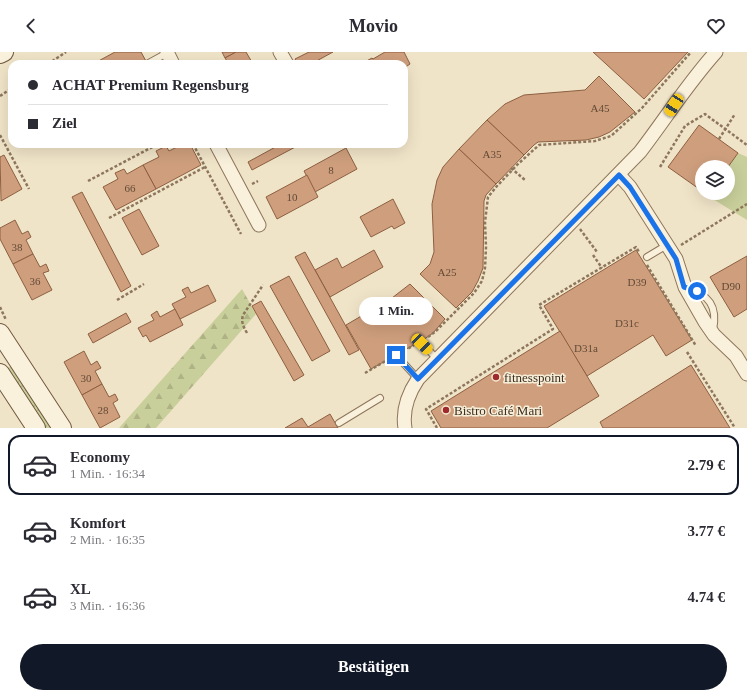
<!DOCTYPE html>
<html lang="de">
<head>
<meta charset="utf-8">
<style>
  body { margin:0; font-family:Georgia,serif; background:#f7f7f7; color:#2b2b33; height:100vh; display:flex; flex-direction:column; font-size:15px; white-space:nowrap }
  * { box-sizing:border-box; margin:0 }
  p { font-size:13px; color:#7c7c81 }
  .icon { flex:none; width:22px; height:22px; fill:none; stroke:currentColor; stroke-width:2; stroke-linecap:round; stroke-linejoin:round }
  .map { position:relative; height:376px; overflow:hidden }
  .sheet { display:flex; flex-direction:column; background:#fff; flex:1 }
  .sheet>* { flex:none }
  .hud { position:absolute; left:8px; top:8px; width:400px; height:88px; border-radius:12px; box-shadow:0 4px 16px #0002; display:grid; align-content:center; height:88px; padding:0 20px; background:#fff }
  .buttons { position:absolute; left:695px; top:108px; display:grid; gap:8px }
  .buttons a { display:grid; place-items:center; width:40px; height:40px; border-radius:50%; background:#fff; box-shadow:0 4px 16px #0002; font-size:20px }
  .end { position:absolute; width:18px; height:18px; margin:-9px; border:5px solid #1a73e8; background:#fff; box-shadow:0 0 0 2px #fff }
  .from { border-radius:50% }
  .bubble { position:absolute; height:28px; border-radius:14px; background:#fff; box-shadow:0 4px 16px #0002; font-size:13px; font-weight:700; line-height:28px; text-align:center }
  .car { position:absolute; width:12px; height:24px; margin:-12px -6px; border-radius:5px; box-shadow:0 0 3px 1px #0007; background:linear-gradient(#f5c518 24%,#345 0 40%,#f5c518 0 76%,#345 0 86%,#f5c518 0) }
  .hud b { display:flex; align-items:center; gap:14px; height:38px; font-size:15px }
  .hud b+b { border-top:1px solid #e1e1e2 }
  .hud i { width:10px; height:10px; background:#2b2b33 }
  ul { padding:7px 0 0; list-style:none }
  li { display:flex; align-items:center; gap:12px; height:60px; margin:0 8px 6px; padding:0 12px; border:2px solid transparent; border-radius:12px }
  li div { flex:1 }
  li b { display:block; font-size:15px }
  li em { font-style:normal; font-weight:700 }
  li.active { border-color:#111827 }
  li>.icon { width:36px; height:36px; stroke-width:1.5 }
  .primary-button { display:flex; gap:8px; margin-top:auto; padding:8px 20px }
  .primary-button a { flex:1; height:46px; border-radius:24px; background:#111827; color:#fff; font-size:16px; font-weight:700; line-height:46px; text-align:center }
  header { display:flex; justify-content:space-between; align-items:center; height:52px; padding:0 20px; background:#fff; font-size:18px; font-weight:700 }
  .map>svg:first-child { display:block }
</style>
</head>
<body>
<header><svg class="icon" aria-label="back" viewBox="0 0 24 24"><path d="M15 5l-7 7 7 7"/></svg>Movio<svg class="icon" aria-label="heart" viewBox="0 0 24 24"><path d="M12 20l-8-8c-3-5 5-10 8-4 3-6 11-1 8 4z"/></svg></header>
<div class="map">
<svg width="747" height="376" viewBox="0 0 747 376">
  <defs>
    <pattern id="grass-dots" width="8" height="8" patternUnits="userSpaceOnUse"><rect width="8" height="8" fill="#c9cf9b"/><path d="M2 2h.1M6 6h.1" fill="none" stroke="#aeb285" stroke-width="1.8" stroke-linecap="round"/></pattern>
    <pattern id="forest-firs" width="22" height="20" patternUnits="userSpaceOnUse"><rect width="22" height="20" fill="#c9cf9b"/><path d="M5 1l3.5 6h-7zM16 11l3.5 6h-7z" fill="#aeb285"/></pattern>
  </defs>
  <rect width="100%" height="100%" fill="#f0e4c8"/>
  <path fill="url(#grass-dots)" d="M 14,312 L 55,376 L 46,376 L 8,316 Z"/>
  <path fill="url(#forest-firs)" d="M 242,237 L 256,262 L 156,376 L 119,376 Z"/>
  <path fill="#c9cf9b" d="M 738,101 L 747,105 L 747,168 L 708,144 L 710,141 L 728,141 L 728,115 Z"/>
  <g fill="#cf9f7d" stroke="#8d5f41">
    <path d="M 115,0 L 141,0 L 147,11 L 93,12 Z"/>
    <path d="M 222,0 L 236,0 L 225,6 Z"/>
    <path d="M 236,0 L 246,0 L 253,12 L 229,12 L 225,6 Z"/>
    <path d="M 309,0 L 333,0 L 311,12 L 298,12 L 295,7 Z"/>
    <path d="M 385,0 L 404,0 L 410,12 L 404,16 L 404,12 L 361,12 L 372,6 L 373,7 Z"/>
    <path d="M 593,0 L 688,0 L 644,47 Z"/>
    <path d="M 599,24 L 635,60 L 610,80 L 599,85 L 586,88 L 538,90 L 534,93 L 524,103 L 487,68 L 505,52 L 524,43 L 585,38 Z"/>
    <path d="M 487,68 L 524,103 L 496,132 L 459,97 Z"/>
    <path d="M 699,73 L 738,101 L 728,115 L 702,115 L 702,139 L 668,115 Z"/>
    <path d="M 183,92 L 190,92 L 201,113 L 156,137 L 143,113 L 159,105 L 156,99 L 166,94 L 169,99 Z"/>
    <path d="M 281,92 L 301,92 L 252,118 L 248,110 Z"/>
    <path d="M 346,96 L 357,117 L 315,140 L 304,119 Z"/>
    <path d="M 459,97 L 496,132 L 486,143 L 484,149 L 483,216 L 478,229 L 472,240 L 456,256 L 420,222 L 430,212 L 434,200 L 432,152 L 437,128 L 443,115 Z"/>
    <path d="M 4,103 L 22,137 L 1,149 L 0,105 Z"/>
    <path d="M 143,113 L 156,137 L 116,158 L 103,135 L 118,127 L 115,121 L 124,117 L 127,122 Z"/>
    <path d="M 307,123 L 318,145 L 277,167 L 266,145 Z"/>
    <path d="M 82,140 L 131,234 L 121,240 L 72,145 Z"/>
    <path d="M 393,147 L 405,171 L 394,177 L 392,174 L 371,185 L 360,165 Z"/>
    <path d="M 139,157 L 159,194 L 142,203 L 122,166 Z"/>
    <path d="M 15,168 L 22,182 L 28,179 L 31,185 L 26,188 L 33,202 L 13,212 L 0,187 L 0,176 Z"/>
    <path d="M 374,198 L 383,215 L 330,245 L 315,218 L 337,206 L 342,216 Z"/>
    <path d="M 636,198 L 692,288 L 666,304 L 653,283 L 587,324 L 544,254 Z"/>
    <path d="M 305,200 L 359,298 L 349,303 L 295,205 Z"/>
    <path d="M 33,202 L 40,215 L 46,212 L 49,219 L 43,221 L 52,238 L 32,248 L 13,212 Z"/>
    <path d="M 747,204 L 747,257 L 734,265 L 710,225 Z"/>
    <path d="M 289,224 L 330,299 L 312,309 L 270,234 Z"/>
    <path d="M 410,232 L 445,267 L 433,281 L 426,286 L 371,317 L 346,273 L 392,246 Z"/>
    <path d="M 208,233 L 216,249 L 180,267 L 172,252 L 186,245 L 182,238 L 188,235 L 191,241 Z"/>
    <path d="M 261,249 L 304,323 L 294,329 L 252,254 Z"/>
    <path d="M 175,257 L 183,273 L 150,290 L 146,283 L 143,285 L 138,276 L 154,268 L 151,263 L 157,259 L 160,265 Z"/>
    <path d="M 126,261 L 131,270 L 93,291 L 88,282 Z"/>
    <path d="M 560,279 L 599,344 L 547,376 L 441,376 L 431,359 Z"/>
    <path d="M 84,299 L 91,313 L 97,309 L 101,316 L 95,319 L 102,332 L 82,343 L 64,310 Z"/>
    <path d="M 691,313 L 730,376 L 603,376 L 600,370 Z"/>
    <path d="M 102,332 L 109,345 L 115,342 L 118,348 L 113,351 L 120,365 L 100,376 L 82,343 Z"/>
    <path d="M 330,362 L 338,376 L 285,376 L 302,366 L 308,375 Z"/>
  </g>
  <g fill="none" stroke-linecap="round" stroke-linejoin="round">
    <g stroke="#8d765c" stroke-width="8">
      <g id="lane">
        <path d="M 147,12 L 167,1"/>
        <path d="M 647,205 L 667,193"/>
        <path d="M 686,235 C 709,243 718,254 713,278"/>
        <path d="M 420,289 L 437,307"/>
        <path d="M 396,303 L 418,327"/>
        <path d="M 339,371 L 380,346"/>
      </g>
    </g>
    <g stroke="#8d765c" stroke-width="15">
      <g id="street">
        <path d="M 167,0 L 173,12"/>
        <path d="M 280,0 L 287,12"/>
        <path d="M 216,92 L 259,173"/>
        <path d="M 619,123 L 630,135 L 676,207 L 685,235 L 705,270 L 714,283 L 736,304 L 747,322"/>
        <path d="M 405,376 C 402,358 408,342 418,327 L 640,100 C 666,66 688,31 716,0"/>
      </g>
    </g>
    <g stroke="#6f573f" stroke-width="20">
      <g id="secondary">
        <path d="M 0,2 L 4,0"/>
        <path d="M 0,281 L 62,376"/>
        <path d="M 0,321 L 36,376"/>
      </g>
    </g>
    <g stroke="#8d765c" stroke-width="2.5" stroke-dasharray="3 2" stroke-linecap="butt">
      <path d="M 48,12 L 66,0"/>
      <path d="M 0,44 L 12,36"/>
      <path d="M 0,83 L 29,137"/>
      <path d="M 719,87 L 735,62"/>
      <path d="M 193,92 L 241,182"/>
      <path d="M 660,115 L 685,74 L 705,62 L 747,93"/>
      <path d="M 511,116 L 525,128"/>
      <path d="M 88,129 L 158,92"/>
      <path d="M 252,132 L 258,129"/>
      <path d="M 109,166 L 205,115"/>
      <path d="M 580,177 L 597,200"/>
      <path d="M 681,193 L 747,152"/>
      <path d="M 593,203 L 602,216"/>
      <path d="M 647,213 L 696,294"/>
      <path d="M 117,248 L 144,232"/>
      <path d="M 0,255 L 6,268"/>
      <path d="M 247,281 C 243,274 241,270 243,263 L 263,233"/>
      <path d="M 428,285 L 435,280 L 474,241 L 482,229 L 485,216 L 486,195 L 485,170 L 488,145 L 497,134 L 518,112 L 539,93 L 595,89 L 611,84 L 642,56 L 691,0"/>
      <path d="M 404,299 L 414,293"/>
      <path d="M 687,300 L 735,376"/>
      <path d="M 365,321 L 389,307"/>
      <path d="M 437,376 L 426,357 L 553,277 L 539,253 L 636,195 L 639,200"/>
    </g>
    <use href="#lane" stroke="#faf1dc" stroke-width="6"/>
    <use href="#street" stroke="#faf1dc" stroke-width="13"/>
    <use href="#secondary" stroke="#faf1dc" stroke-width="18"/>
  </g>
  <g fill="none" stroke-linecap="round" stroke-linejoin="round">
    <path stroke="#1a73e8" stroke-width="5" d="M 396,303 L 418,327 L 619,123 L 630,135 L 676,207 L 684,235 L 697,239"/>
  </g>
  <g fill="#9e2a2b" stroke="#f7eed8" stroke-width="1.5">
    <circle cx="496" cy="325" r="4"/>
    <circle cx="446" cy="358" r="4"/>
  </g>
  <g text-anchor="middle" dominant-baseline="central" stroke-width="3" stroke-linejoin="round" paint-order="stroke">
    <g font-size="11" fill="#624a37">
      <text x="600" y="56">A45</text>
      <text x="492" y="102">A35</text>
      <text x="331" y="118">8</text>
      <text x="130" y="136">66</text>
      <text x="292" y="145">10</text>
      <text x="17" y="195">38</text>
      <text x="447" y="220">A25</text>
      <text x="35" y="229">36</text>
      <text x="637" y="230">D39</text>
      <text x="731" y="234">D90</text>
      <text x="627" y="271">D31c</text>
      <text x="586" y="296">D31a</text>
      <text x="86" y="326">30</text>
      <text x="103" y="358">28</text>
    </g>
    <g font-size="13" fill="#3d2e20" stroke="#f7eed8" text-anchor="start">
      <text x="504" y="325">fitnesspoint</text>
      <text x="454" y="358">Bistro Café Mari</text>
    </g>
  </g>
</svg>
<div class="buttons">
<a><svg class="icon" aria-label="layers" viewBox="0 0 24 24"><path d="M12 4l9 5-9 5-9-5zM3 14l9 5 9-5"/></svg></a>
</div>
<i class="end from" style="left:697px;top:239px"></i>
<i class="end" style="left:396px;top:303px"></i>
<div class="bubble" style="left:359px;top:245px;width:74px">1 Min.</div>
<i class="car" style="left:674px;top:53px;rotate:213deg"></i>
<i class="car" style="left:422px;top:292px;rotate:134deg"></i>
<div class="hud">
<b><i class="from"></i>ACHAT Premium Regensburg</b>
<b><i></i>Ziel</b>
</div>
</div>
<section class="sheet">
<ul>
<li class="active"><svg class="icon" aria-label="car" viewBox="0 0 24 24"><path d="M5 17H2v-5l4-1 3-4h7l3 4 3 1v5h-3M9 17h6M6 11h13"/><circle cx="7" cy="17" r="2"/><circle cx="17" cy="17" r="2"/></svg><div><b>Economy</b><p>1 Min. · 16:34</p></div><em>2.79 €</em></li>
<li><svg class="icon" aria-label="car" viewBox="0 0 24 24"><path d="M5 17H2v-5l4-1 3-4h7l3 4 3 1v5h-3M9 17h6M6 11h13"/><circle cx="7" cy="17" r="2"/><circle cx="17" cy="17" r="2"/></svg><div><b>Komfort</b><p>2 Min. · 16:35</p></div><em>3.77 €</em></li>
<li><svg class="icon" aria-label="car" viewBox="0 0 24 24"><path d="M5 17H2v-5l4-1 3-4h7l3 4 3 1v5h-3M9 17h6M6 11h13"/><circle cx="7" cy="17" r="2"/><circle cx="17" cy="17" r="2"/></svg><div><b>XL</b><p>3 Min. · 16:36</p></div><em>4.74 €</em></li>
</ul>
<div class="primary-button"><a>Bestätigen</a></div>
</section>
</body>
</html>
